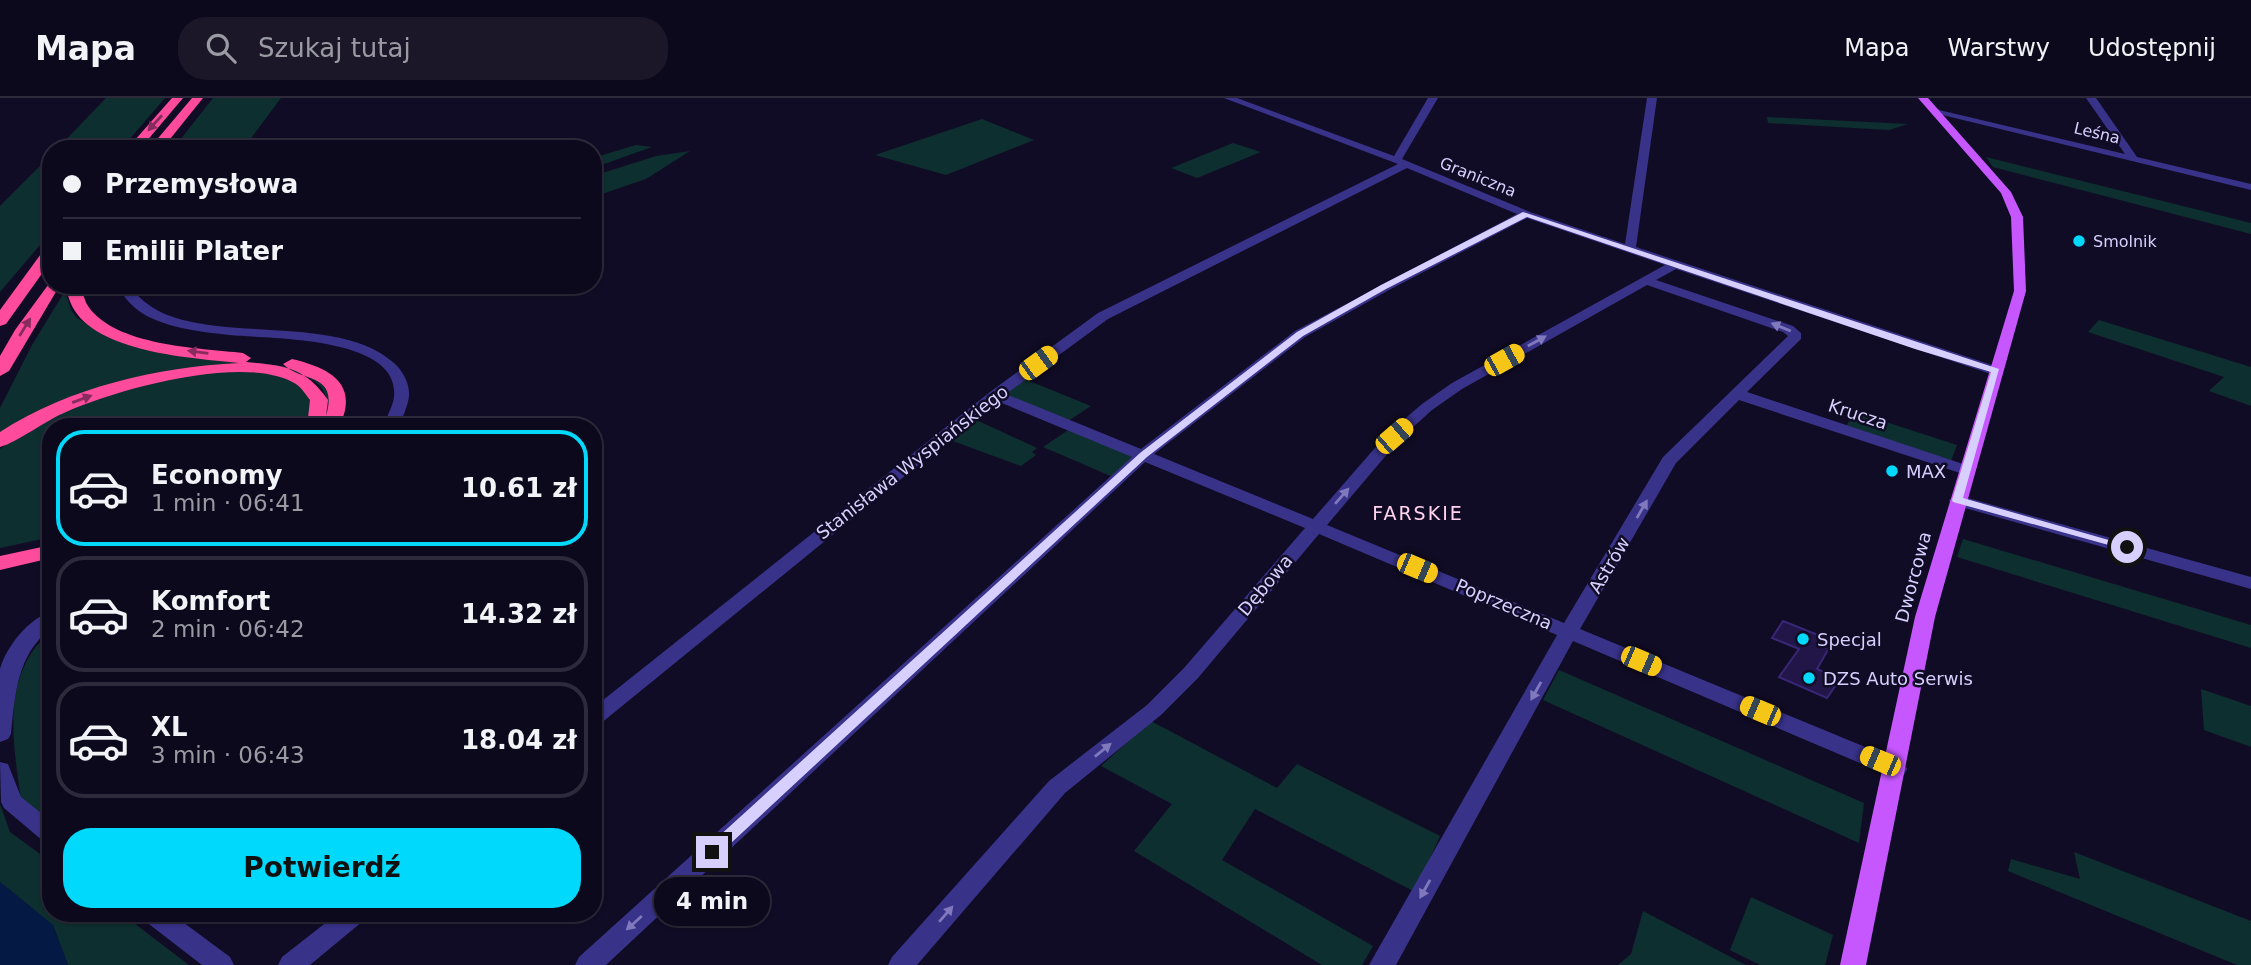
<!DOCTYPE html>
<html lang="pl">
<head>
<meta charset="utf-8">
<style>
  body { margin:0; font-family:"DejaVu Sans",sans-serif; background:#1b1729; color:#f1f3f6; height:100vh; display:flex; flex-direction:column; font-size:26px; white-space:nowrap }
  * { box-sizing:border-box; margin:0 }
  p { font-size:23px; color:#9a9aa3 }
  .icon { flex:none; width:38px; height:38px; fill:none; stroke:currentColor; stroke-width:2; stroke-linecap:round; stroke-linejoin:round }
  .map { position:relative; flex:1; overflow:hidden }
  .side { position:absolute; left:42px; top:320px; width:560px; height:504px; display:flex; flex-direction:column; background:#0d091c; border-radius:28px; box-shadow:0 2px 5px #0004,0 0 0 2px #2d2a3b }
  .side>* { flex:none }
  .top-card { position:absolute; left:42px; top:42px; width:560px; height:154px; border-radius:28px; box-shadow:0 2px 5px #0004,0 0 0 2px #2d2a3b; display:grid; align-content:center; height:154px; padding:0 21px; background:#0d091c }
  .end { position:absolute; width:32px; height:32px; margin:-16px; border:9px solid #d7d0ff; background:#111; box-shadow:0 0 0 4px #111 }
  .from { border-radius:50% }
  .bubble { position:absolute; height:49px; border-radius:24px; background:#0d091c; box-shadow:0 2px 5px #0004,0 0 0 2px #2d2a3b; font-size:23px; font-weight:800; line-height:49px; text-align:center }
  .car { position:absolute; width:21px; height:42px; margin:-21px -10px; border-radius:9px; box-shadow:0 0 5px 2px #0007; background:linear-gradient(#f5c518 24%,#345 0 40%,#f5c518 0 76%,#345 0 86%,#f5c518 0) }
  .top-card b { display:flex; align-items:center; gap:24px; height:66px; font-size:26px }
  .top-card b+b { border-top:2px solid #2d2a3b }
  .top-card i { width:18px; height:18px; background:#f1f3f6 }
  ul { padding:12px 0 0; list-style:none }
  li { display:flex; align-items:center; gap:21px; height:116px; margin:0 14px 10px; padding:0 7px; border:4px solid #2d2a3b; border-radius:28px }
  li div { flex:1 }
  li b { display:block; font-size:26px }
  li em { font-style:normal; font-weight:800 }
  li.current { border-color:#00d9fb }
  li>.icon { width:63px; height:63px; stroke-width:1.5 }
  .primary-button { display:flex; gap:14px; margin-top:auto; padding:14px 21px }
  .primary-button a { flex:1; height:80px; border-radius:28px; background:#00d9fb; color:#111; font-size:28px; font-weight:800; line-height:80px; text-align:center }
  header { display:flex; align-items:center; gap:42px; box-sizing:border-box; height:98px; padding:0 35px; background:#0d091c; border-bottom:2px solid #2d2a3b }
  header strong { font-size:33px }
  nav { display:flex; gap:38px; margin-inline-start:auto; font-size:24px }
  .search { width:490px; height:63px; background:#1b1729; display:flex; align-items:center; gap:18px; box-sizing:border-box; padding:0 24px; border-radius:28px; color:#9a9aa3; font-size:26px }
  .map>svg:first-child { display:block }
</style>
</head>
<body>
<header>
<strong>Mapa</strong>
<div class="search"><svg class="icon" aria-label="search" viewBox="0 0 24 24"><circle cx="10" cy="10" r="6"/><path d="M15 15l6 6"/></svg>Szukaj tutaj</div>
<nav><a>Mapa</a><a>Warstwy</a><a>Udostępnij</a></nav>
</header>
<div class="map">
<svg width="2251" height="867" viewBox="0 0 2251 867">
  <rect width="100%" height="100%" fill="#110c25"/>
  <g fill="#0e2f2f">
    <path d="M 106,0 L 165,0 L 121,51 L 57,51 Z"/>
    <path d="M 213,0 L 281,0 L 243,51 L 173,51 Z"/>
    <path d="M 1767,19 L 1908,26 L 1889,32 L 1768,25 Z"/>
    <path d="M 982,21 L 1034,42 L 946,77 L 875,57 Z"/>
    <path d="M 1233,45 L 1261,54 L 1197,80 L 1171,70 Z"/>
    <path d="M 636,47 L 652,49 L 593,70 L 593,60 Z"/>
    <path d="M 690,53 L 646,81 L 593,99 L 593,78 L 656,58 Z"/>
    <path d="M 51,57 L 51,134 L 0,194 L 0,108 Z"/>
    <path d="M 1986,59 L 2251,125 L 2251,136 L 1993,69 Z"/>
    <path d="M 65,193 L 71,212 L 77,220 L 111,239 L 212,260 L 282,268 L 302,273 L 327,289 L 332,312 L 325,319 C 335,285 307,278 281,270 L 143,279 L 0,339 L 0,310 L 32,247 Z"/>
    <path d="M 2099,222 L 2251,269 L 2251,308 L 2209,293 L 2224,279 L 2088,234 Z"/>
    <path d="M 246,273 C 266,275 311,279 312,308 C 312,314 308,322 305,329 L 51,329 L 51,439 L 0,450 L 0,351 C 69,299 161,275 246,273 Z"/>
    <path d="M 1022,280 L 1091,308 L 1068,323 L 999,296 Z"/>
    <path d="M 1855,314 L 1957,347 L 1951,363 L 1845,330 Z"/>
    <path d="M 972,320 L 1037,350 L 1032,354 L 1036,357 L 1021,368 L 942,339 Z"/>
    <path d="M 1070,331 L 1130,357 L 1133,360 L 1113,379 L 1043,349 Z"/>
    <path d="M 1963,441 L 2251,527 L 2251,550 L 1957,459 Z"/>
    <path d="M 51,534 L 51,722 L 21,702 C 13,645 0,574 51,534 Z"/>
    <path d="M 1559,572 L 1864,705 L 1859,745 L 1543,602 Z"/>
    <path d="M 2201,591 L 2251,608 L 2251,649 L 2204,632 Z"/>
    <path d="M 1151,623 L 1277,690 L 1297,666 L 1440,738 L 1415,794 L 1255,711 L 1222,762 L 1373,848 L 1362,867 L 1322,867 L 1134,753 L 1172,706 L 1101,668 Z"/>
    <path d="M 0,706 L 10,734 L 51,764 L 51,816 L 122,816 L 189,867 L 68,867 L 53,827 L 0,784 Z"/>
    <path d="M 2074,754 L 2251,823 L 2251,867 L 2237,867 L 2008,773 L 2011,761 L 2080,781 Z"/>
    <path d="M 1751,799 L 1833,837 L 1825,867 L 1760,867 L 1730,852 Z"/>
    <path d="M 1643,813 L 1746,867 L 1618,867 L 1631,856 Z"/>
  </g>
  <path fill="#041a45" d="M 0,784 L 53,827 L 68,867 L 0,867 Z"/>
  <path fill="#221648" stroke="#382676" stroke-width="2" d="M 1783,523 L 1833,543 L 1817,571 L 1840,581 L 1827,600 L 1779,579 L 1799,551 L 1772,540 Z"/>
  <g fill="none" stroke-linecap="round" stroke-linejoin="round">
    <g fill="#383289" fill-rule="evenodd">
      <path d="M 1224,0 L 1237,0 L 1394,58 L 1428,0 L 1438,0 L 1402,61 L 1530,114 L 1625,146 L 1647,0 L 1657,0 L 1636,149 L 2001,270 L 2003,273 L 2001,276 L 1991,276 L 1676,171 L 1656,182 L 1793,228 L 1801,235 L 1801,241 L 1747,294 L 1972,369 L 1974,372 L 1966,377 L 1960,375 L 1739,302 L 1676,365 L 1580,531 L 1904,665 L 1907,671 L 1904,677 L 1896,679 L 1888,677 L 1573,543 L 1396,867 L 1369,867 L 1557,537 L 1319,436 L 1198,580 L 1161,617 L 1065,695 L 917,867 L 888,867 L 892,859 L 1049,683 L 1147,607 L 1184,570 L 1305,430 L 1145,364 L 606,867 L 575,867 L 579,859 L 1132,359 L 997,303 L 600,626 L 593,628 L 593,610 L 990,294 L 1098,215 L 1398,66 ZM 1407,70 L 1517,116 L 1295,233 L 1141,351 L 1006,296 L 1108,221 ZM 1527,120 L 1665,167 L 1452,285 L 1422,306 L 1388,335 L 1313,421 L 1154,356 L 1305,239 L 1389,192 ZM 1647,187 L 1783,234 L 1788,238 L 1663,359 L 1564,525 L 1327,427 L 1400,341 L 1432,312 L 1462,291 Z"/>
      <path d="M 2086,0 L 2096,0 L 2137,59 L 2251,86 L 2251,92 L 1930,14 L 1935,11 L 2125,56 Z"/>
      <path d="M 117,187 L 130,187 C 173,259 329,206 394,265 C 403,273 410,286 409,298 C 408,308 402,320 399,329 L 383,329 C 386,320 393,308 394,299 C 401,237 267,241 229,237 C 203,234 175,231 151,220 C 136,213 125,202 117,187 Z"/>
      <path d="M 1957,397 L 2251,479 L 2251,491 L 1951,406 L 1949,402 Z"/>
      <path d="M 51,514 L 51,530 C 17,557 15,596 11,636 L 8,641 L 0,644 C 0,623 0,590 0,571 C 6,549 29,520 51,514 Z"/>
      <path d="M 0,664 L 8,666 L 21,699 L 51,723 L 51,746 L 43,743 L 4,710 L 1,704 Z"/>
      <path d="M 142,816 L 172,816 L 230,859 L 234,867 L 202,867 L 145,823 Z"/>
      <path d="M 337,816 L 366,816 L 363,823 L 310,867 L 278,867 L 282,859 Z"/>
    </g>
    <path fill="#c657ff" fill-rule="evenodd" d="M 1918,0 L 1928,0 L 2011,94 L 2023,119 L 2026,193 L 1935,519 L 1866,867 L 1840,867 L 1915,519 L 2014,193 L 2011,119 L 2001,95 Z"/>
    <g fill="#ff4b9b" fill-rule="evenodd">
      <path d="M 172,0 L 183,0 L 140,51 L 127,51 Z"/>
      <path d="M 192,0 L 203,0 L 162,51 L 149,51 Z"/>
      <path d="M 51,148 L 51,163 L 6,226 L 0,228 L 0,212 L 46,149 Z"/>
      <path d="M 51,183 L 51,187 L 60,187 L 9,273 L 0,278 L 0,258 L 15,232 Z"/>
      <path d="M 65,187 L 81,187 C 83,194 84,202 88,208 C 115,248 199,250 243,255 L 251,260 L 246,264 C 284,268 304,268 328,302 L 326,318 C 339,274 302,285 283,266 L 292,261 C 330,270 360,286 339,329 L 303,329 L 308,320 L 310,302 C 306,297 302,290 296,286 C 247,255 117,291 66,314 C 46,322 18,344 0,349 L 0,334 C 70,289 157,269 239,265 C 193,260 96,255 72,208 C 69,202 67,194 65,187 Z"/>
      <path d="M 51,447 L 51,460 L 0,472 L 0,458 Z"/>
    </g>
  </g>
  <defs><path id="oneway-solid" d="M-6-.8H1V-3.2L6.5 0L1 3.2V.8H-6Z" transform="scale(1.75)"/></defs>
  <g fill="#882c60">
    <use href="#oneway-solid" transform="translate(155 25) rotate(132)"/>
    <use href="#oneway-solid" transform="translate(25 229) rotate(-58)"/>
    <use href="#oneway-solid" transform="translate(198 254) rotate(-173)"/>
    <use href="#oneway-solid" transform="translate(82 301) rotate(-20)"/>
  </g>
  <g fill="#8079be">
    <use href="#oneway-solid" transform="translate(1781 229) rotate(-158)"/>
    <use href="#oneway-solid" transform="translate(1537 243) rotate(-29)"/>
    <use href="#oneway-solid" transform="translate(1342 398) rotate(-49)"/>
    <use href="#oneway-solid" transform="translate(1642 411) rotate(-60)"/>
    <use href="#oneway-solid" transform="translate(1536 593) rotate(119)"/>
    <use href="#oneway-solid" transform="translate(1103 652) rotate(-39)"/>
    <use href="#oneway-solid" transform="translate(1425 791) rotate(119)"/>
    <use href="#oneway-solid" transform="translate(946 816) rotate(-49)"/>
    <use href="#oneway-solid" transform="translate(634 825) rotate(138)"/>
  </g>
  <path fill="#d7d0ff" d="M 1523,114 L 1999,271 L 1963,400 L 2133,449 L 2123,451 L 1953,404 L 1952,402 L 1991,274 L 1915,251 L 1527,119 L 1386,191 L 1303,238 L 1147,359 L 717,758 L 706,758 L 704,754 L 706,750 L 1140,355 L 1297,234 L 1381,187 Z"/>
  <g fill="#00d9fb" stroke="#110c25" stroke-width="2.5">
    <circle cx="2079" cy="143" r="7"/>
    <circle cx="1892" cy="373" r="7"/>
    <circle cx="1803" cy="541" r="7"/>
    <circle cx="1809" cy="580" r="7"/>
  </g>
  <g text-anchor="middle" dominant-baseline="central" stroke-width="5" stroke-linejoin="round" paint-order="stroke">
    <g font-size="16" fill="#d7d0ff" stroke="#110c25">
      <text transform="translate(2097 35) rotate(13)">Leśna</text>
      <text transform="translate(1478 79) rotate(22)">Graniczna</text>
    </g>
    <g font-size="16" fill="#d7d0ff" stroke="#110c25" text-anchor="start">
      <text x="2093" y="143">Smolnik</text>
    </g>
    <g font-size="18" fill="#d7d0ff" stroke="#110c25">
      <text transform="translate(1858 316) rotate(18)">Krucza</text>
      <text transform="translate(912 364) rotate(-38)">Stanisława Wyspiańskiego</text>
      <text transform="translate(1609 467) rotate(-59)">Astrów</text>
      <text transform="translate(1913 479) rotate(-75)">Dworcowa</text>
      <text transform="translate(1265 487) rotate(-50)">Dębowa</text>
      <text transform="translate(1504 506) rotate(23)">Poprzeczna</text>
    </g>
    <g font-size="18" fill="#d7d0ff" stroke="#110c25" text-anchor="start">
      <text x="1906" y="373">MAX</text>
      <text x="1817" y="541">Specjal</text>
      <text x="1823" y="580">DZS Auto Serwis</text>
    </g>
    <g font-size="19" letter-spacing="2" fill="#ffd2ed" stroke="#110c25">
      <text x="1418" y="415">FARSKIE</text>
    </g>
  </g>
</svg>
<i class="end from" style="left:2127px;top:449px"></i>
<i class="end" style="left:712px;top:754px"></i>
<div class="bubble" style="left:654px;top:779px;width:116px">4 min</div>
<i class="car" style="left:1504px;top:262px;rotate:61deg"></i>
<i class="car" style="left:1038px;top:265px;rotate:54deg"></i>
<i class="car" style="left:1394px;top:338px;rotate:49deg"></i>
<i class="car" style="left:1417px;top:470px;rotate:113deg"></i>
<i class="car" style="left:1641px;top:563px;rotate:113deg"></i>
<i class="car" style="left:1760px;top:613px;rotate:293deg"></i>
<i class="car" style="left:1880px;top:663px;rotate:293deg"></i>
<div class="top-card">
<b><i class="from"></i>Przemysłowa</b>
<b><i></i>Emilii Plater</b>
</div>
<section class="side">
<ul>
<li class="current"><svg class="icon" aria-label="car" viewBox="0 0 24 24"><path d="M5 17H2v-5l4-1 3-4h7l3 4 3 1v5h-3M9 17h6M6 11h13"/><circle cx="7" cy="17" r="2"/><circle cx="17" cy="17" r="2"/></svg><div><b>Economy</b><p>1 min · 06:41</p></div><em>10.61 zł</em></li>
<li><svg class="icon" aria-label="car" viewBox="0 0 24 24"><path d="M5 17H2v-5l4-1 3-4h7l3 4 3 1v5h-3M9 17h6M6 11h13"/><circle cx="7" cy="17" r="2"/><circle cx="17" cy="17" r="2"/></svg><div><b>Komfort</b><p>2 min · 06:42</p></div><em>14.32 zł</em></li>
<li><svg class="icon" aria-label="car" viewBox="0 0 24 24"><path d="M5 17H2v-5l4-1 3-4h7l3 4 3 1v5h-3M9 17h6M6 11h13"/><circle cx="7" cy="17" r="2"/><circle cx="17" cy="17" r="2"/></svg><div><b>XL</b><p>3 min · 06:43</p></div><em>18.04 zł</em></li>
</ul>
<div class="primary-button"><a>Potwierdź</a></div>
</section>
</div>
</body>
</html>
